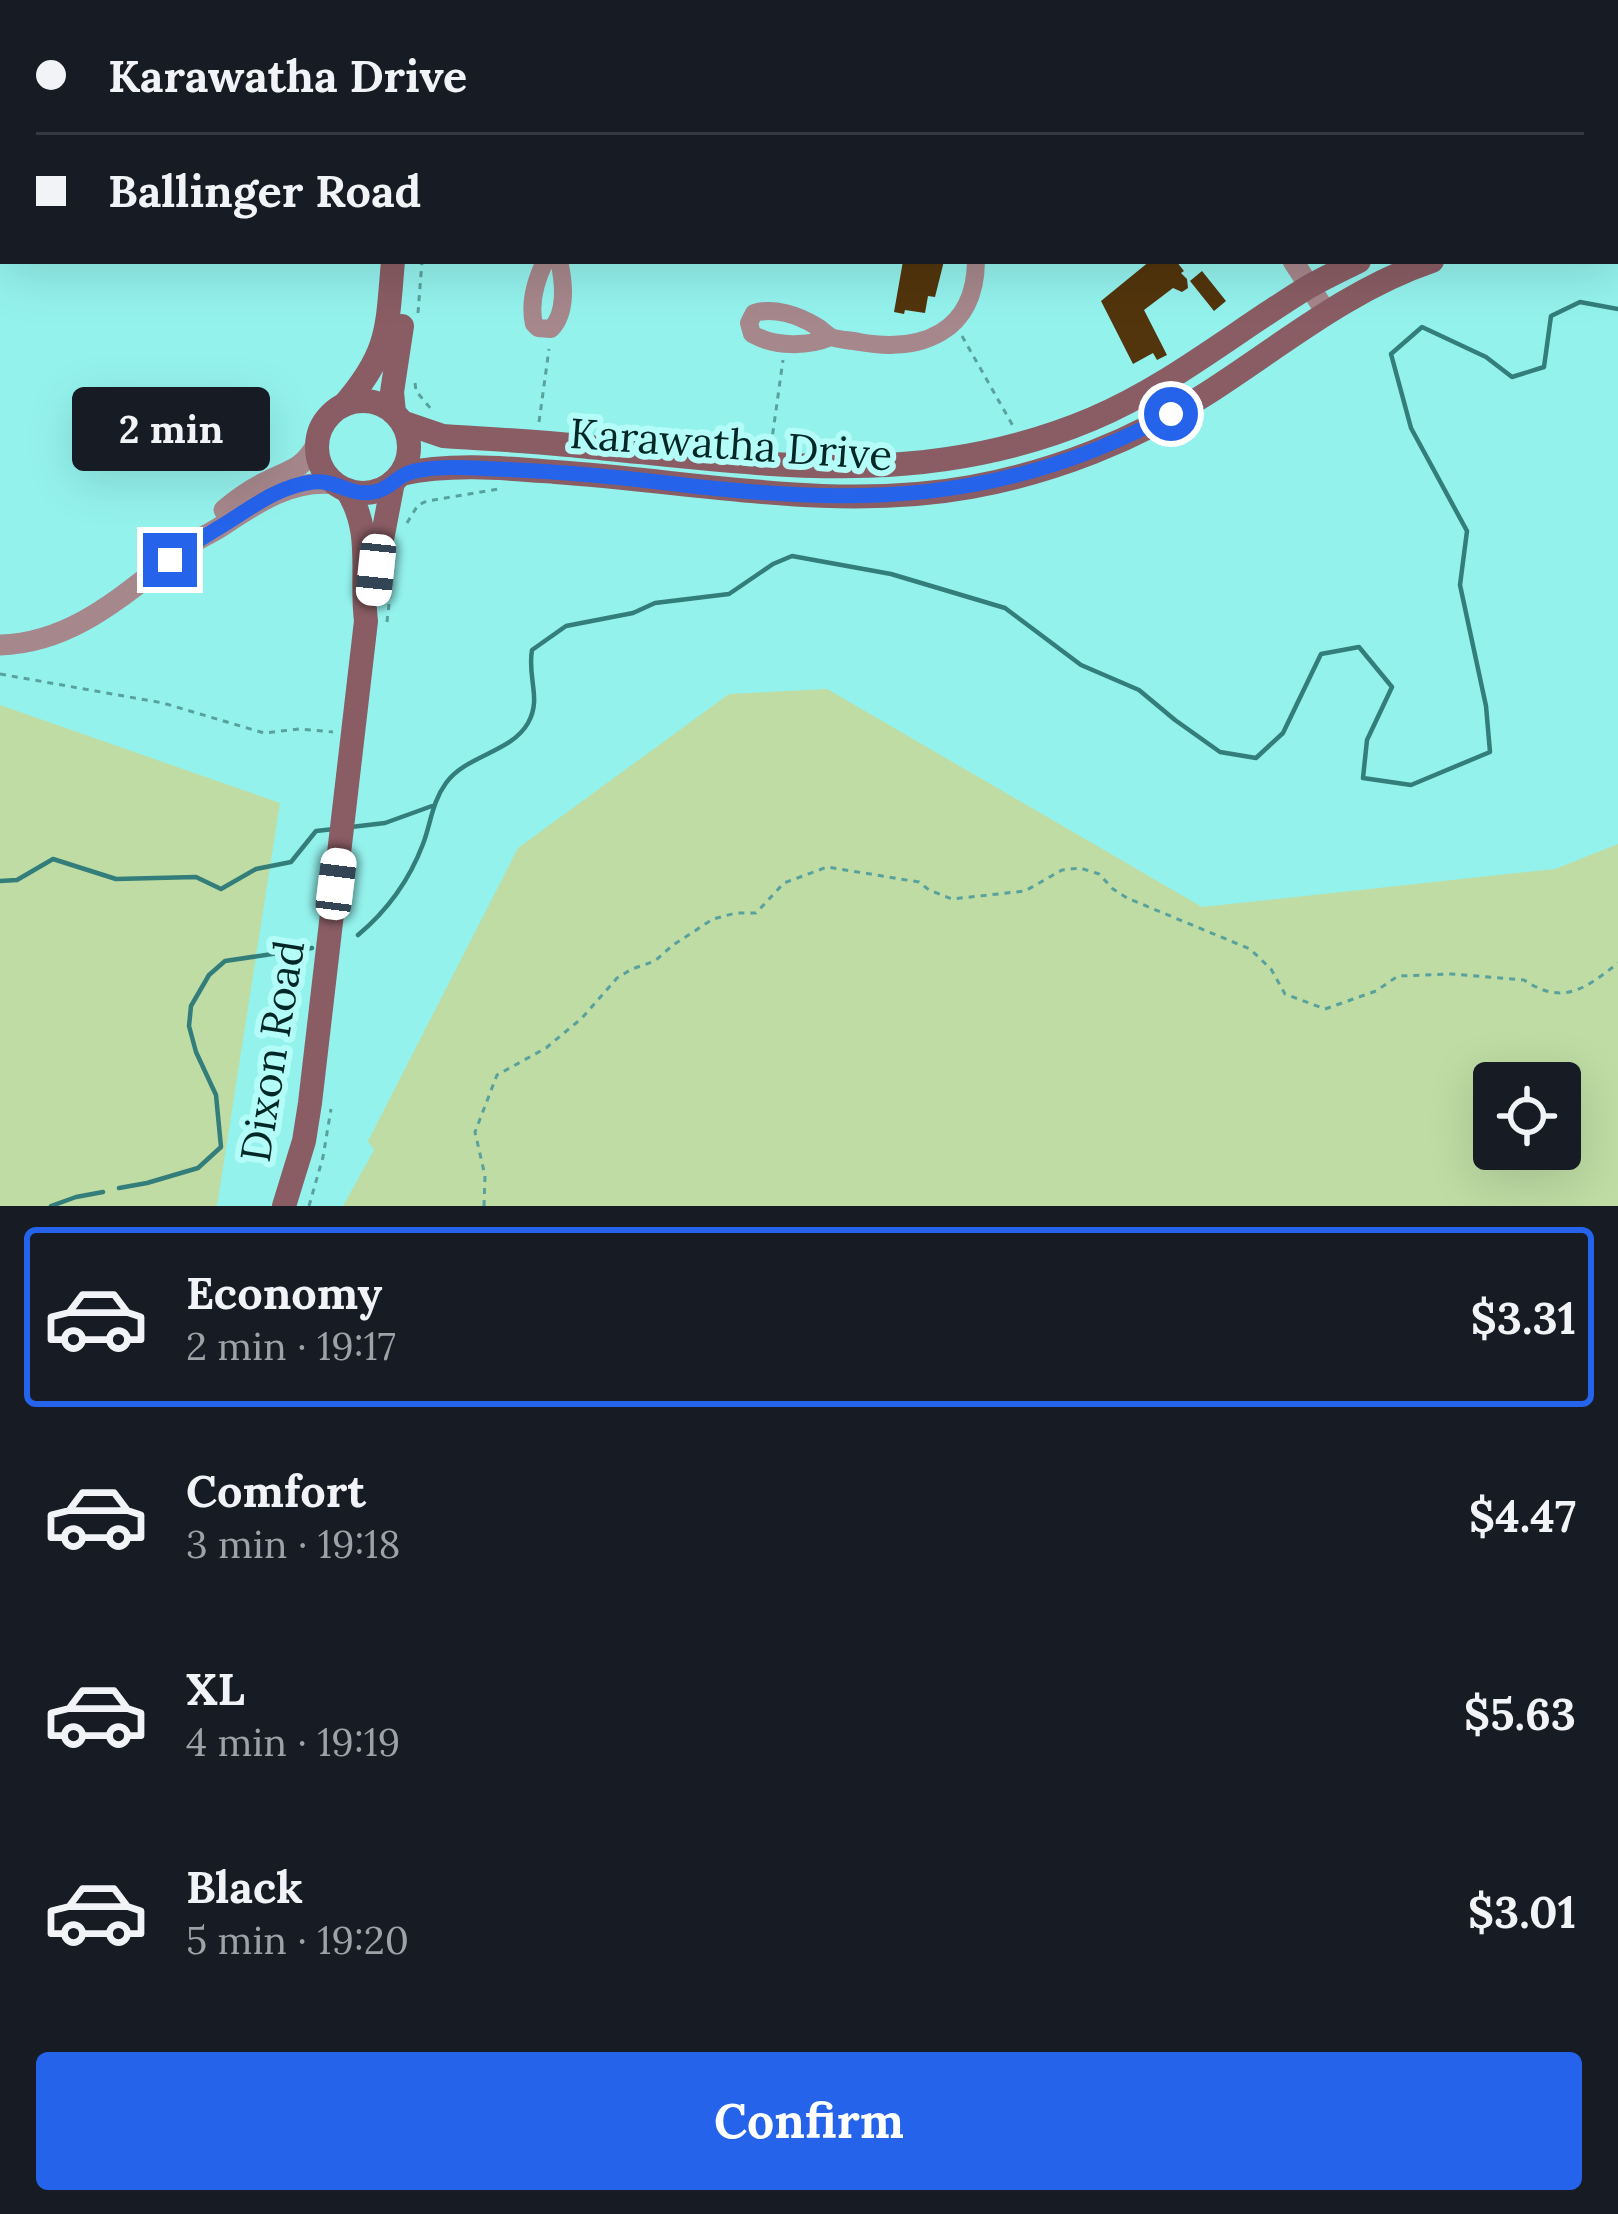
<!DOCTYPE html>
<html lang="en">
<head>
<meta charset="utf-8">
<style>
  body { margin:0; font-family:Lora,serif; background:#20242c; color:#f1f3f6; height:100vh; display:flex; flex-direction:column; font-size:45px; white-space:nowrap }
  * { box-sizing:border-box; margin:0 }
  p { font-size:39px; color:#9ea1a6 }
  .icon { flex:none; width:66px; height:66px; fill:none; stroke:currentColor; stroke-width:2; stroke-linecap:round; stroke-linejoin:round }
  .map { position:relative; height:1206px; overflow:hidden }
  .details { display:flex; flex-direction:column; background:#171b24; flex:1 }
  .details>* { flex:none }
  .guide { position:absolute; left:0px; top:0px; width:1620px; height:264px; box-shadow:0 12px 48px #0002; display:grid; align-content:center; height:264px; padding:0 36px; background:#171b24 }
  .tools { position:absolute; left:1473px; top:1062px; display:grid; gap:24px }
  .tools a { display:grid; place-items:center; width:108px; height:108px; border-radius:12px; background:#171b24; box-shadow:0 12px 48px #0002; font-size:60px }
  .end { position:absolute; width:54px; height:54px; margin:-27px; border:15px solid #2563eb; background:#fff; box-shadow:0 0 0 6px #fff }
  .from { border-radius:50% }
  .bubble { position:absolute; height:84px; border-radius:12px; background:#171b24; box-shadow:0 12px 48px #0002; font-size:39px; font-weight:800; line-height:84px; text-align:center }
  .car { position:absolute; width:36px; height:72px; margin:-36px -18px; border-radius:15px; box-shadow:0 0 9px 3px #0007; background:linear-gradient(#fff 24%,#345 0 40%,#fff 0 76%,#345 0 86%,#fff 0) }
  .guide b { display:flex; align-items:center; gap:42px; height:114px; font-size:45px }
  .guide b+b { border-top:3px solid #363941 }
  .guide i { width:30px; height:30px; background:#f1f3f6 }
  ul { padding:21px 0 0; list-style:none }
  li { display:flex; align-items:center; gap:36px; height:180px; margin:0 24px 18px; padding:0 12px; border:6px solid transparent; border-radius:12px }
  li div { flex:1 }
  li b { display:block; font-size:45px }
  li em { font-style:normal; font-weight:800 }
  li.selected { border-color:#2563eb }
  li>.icon { width:108px; height:108px; stroke-width:1.5 }
  .action { display:flex; gap:24px; margin-top:auto; padding:24px 36px }
  .action a { flex:1; height:138px; border-radius:12px; background:#2563eb; color:#fff; font-size:48px; font-weight:800; line-height:138px; text-align:center }
  .map>svg:first-child { display:block }
</style>
</head>
<body>
<div class="map">
<svg width="1618" height="1206" viewBox="0 0 1618 1206">
  <rect width="100%" height="100%" fill="#94f2ed"/>
  <g fill="#bedca4" fill-rule="evenodd">
    <path d="M 827,689 L 1202,907 L 1555,869 L 1618,844 L 1618,1206 L 343,1206 L 374,1150 L 368,1141 L 518,848 L 729,694 ZM 1494,1083 L 1560,1083 L 1560,1149 L 1494,1149 Z"/>
    <path d="M 0,705 L 280,803 L 217,1206 L 0,1206 Z"/>
  </g>
  <g fill="none" stroke-linecap="round" stroke-linejoin="round">
    <g stroke="#337d7a" stroke-width="4.5">
      <path d="M 351,827 L 385,823 L 432,806"/>
      <path d="M 0,881 L 17,880 L 53,859 L 116,879 L 196,877 L 221,889 L 256,869 L 291,862 L 316,831 L 334,829"/>
      <path d="M 358,935 C 388,910 409,881 423,844 C 431,823 432,802 446,783 C 466,755 511,753 528,723 C 542,699 527,678 532,650 L 566,626 L 633,613 L 655,603 L 729,594 L 773,564 L 792,556 L 891,574 L 1005,608 L 1081,665 L 1139,690 L 1175,720 L 1220,752 L 1256,758 L 1283,733 L 1321,654 L 1359,647 L 1392,687 L 1367,740 L 1363,778 L 1411,785 L 1490,752 L 1486,706 L 1460,585 L 1467,531 L 1411,428 L 1391,354 L 1422,327 L 1486,357 L 1512,377 L 1544,367 L 1551,316 L 1580,302 L 1618,309"/>
      <path d="M 119,1188 L 147,1183 L 198,1168 L 221,1147 L 216,1095 L 196,1052 L 189,1026 L 191,1006 L 209,975 L 225,961 L 312,948"/>
      <path d="M 51,1206 L 76,1197 L 103,1192"/>
    </g>
  </g>
  <g fill="#52350c">
    <path d="M 903,261 L 944,261 L 935,297 L 928,296 L 925,313 L 905,310 L 904,314 L 894,312 Z"/>
    <path d="M 1150,261 L 1176,261 L 1184,271 L 1181,273 L 1187,279 L 1188,288 L 1182,292 L 1173,288 L 1144,310 L 1167,355 L 1157,360 L 1153,353 L 1133,364 L 1101,301 Z"/>
    <path d="M 1202,271 L 1226,301 L 1214,311 L 1190,281 Z"/>
  </g>
  <g fill="none" stroke-linecap="round" stroke-linejoin="round">
    <g stroke="#59a19d" stroke-width="3" stroke-dasharray="6 6" stroke-linecap="butt">
      <path d="M 449,3 L 449,0"/>
      <path d="M 418,313 L 422,261"/>
      <path d="M 962,336 L 1013,426"/>
      <path d="M 415,383 L 416,391 L 431,409"/>
      <path d="M 539,422 L 549,349"/>
      <path d="M 771,446 L 783,360"/>
      <path d="M 407,523 L 418,505 L 427,501 L 499,489"/>
      <path d="M 387,622 L 392,578"/>
      <path d="M 0,674 L 163,703 L 264,733 L 299,729 L 333,732"/>
      <path d="M 309,1206 L 323,1157 L 331,1109"/>
      <path d="M 484,1206 L 485,1176 L 475,1132 L 497,1075 L 546,1048 L 582,1018 L 617,978 L 632,969 L 655,961 L 673,945 L 713,919 L 736,913 L 756,913 L 784,883 L 827,867 L 919,882 L 929,890 L 952,899 L 1025,891 L 1062,870 L 1080,868 L 1099,874 L 1113,889 L 1127,898 L 1250,949 L 1271,969 L 1285,994 L 1325,1009 L 1376,991 L 1398,976 L 1451,974 L 1524,980 C 1563,1006 1585,989 1618,963"/>
    </g>
    <g stroke="#a6878b" stroke-width="18">
      <path d="M 32,0 L 33,3"/>
      <path d="M 719,0 L 724,3"/>
      <path d="M 1605,0 L 1609,3"/>
      <path d="M 297,3 L 297,0"/>
      <path d="M 853,3 L 855,0"/>
      <path d="M 545,261 C 536,280 529,303 534,324 L 538,328 L 551,329 C 567,313 564,282 559,261"/>
      <path d="M 831,337 C 807,347 775,347 752,334 L 749,323 L 754,313 C 774,307 798,315 816,326 C 822,329 825,334 831,337 C 838,340 851,340 859,342 C 921,353 975,333 976,261"/>
    </g>
    <g stroke="#a6878b" stroke-width="21">
      <path d="M 1065,0 L 1066,3"/>
      <path d="M 1293,261 L 1326,312"/>
      <path d="M 224,510 C 236,500 250,490 264,483 C 291,469 301,471 317,444"/>
      <path d="M 0,645 C 76,643 128,590 185,548 C 197,539 212,533 225,524 C 258,502 293,479 335,484"/>
    </g>
    <g stroke="#895d63" stroke-width="24">
      <path d="M 427,3 L 427,0"/>
      <path d="M 1617,199 L 1618,199"/>
      <path d="M 1617,229 L 1618,229"/>
      <circle cx="363" cy="447" r="46"/>
      <path d="M 344,405 C 390,352 387,328 393,261"/>
      <path d="M 394,413 L 392,392 L 402,326"/>
      <path d="M 402,422 L 443,436 C 488,439 534,441 579,446 C 759,463 919,492 1092,419 C 1172,385 1237,330 1310,286 C 1326,277 1343,269 1359,261"/>
      <path d="M 401,474 C 451,463 504,468 555,472 C 693,481 833,512 971,487 C 1053,472 1136,440 1206,394 C 1281,346 1347,290 1432,261"/>
      <path d="M 377,566 L 393,482"/>
      <path d="M 284,1206 L 304,1141 L 310,1103 L 366,621 C 360,575 374,533 347,490"/>
    </g>
  </g>
  <g fill="none" stroke-linecap="round" stroke-linejoin="round">
    <path stroke="#2563eb" stroke-width="15" d="M 170,560 C 185,548 199,540 215,530 C 246,512 276,486 313,482 C 335,479 351,497 374,492 C 394,488 396,473 421,470 C 446,466 470,468 494,469 C 552,471 609,476 667,483 C 853,506 1002,506 1171,414"/>
  </g>
  <g text-anchor="middle" dominant-baseline="central" stroke-width="12" stroke-linejoin="round" paint-order="stroke">
    <g font-size="42" fill="#002726" stroke="#b3fcf7">
      <text transform="translate(731 444) rotate(4)">Karawatha Drive</text>
      <text transform="translate(272 1051) rotate(-81)">Dixon Road</text>
    </g>
  </g>
</svg>
<div class="tools">
<a><svg class="icon" aria-label="locate" viewBox="0 0 24 24"><circle cx="12" cy="12" r="6"/><path d="M12 2v4M12 18v4M2 12h4M18 12h4"/></svg></a>
</div>
<i class="end from" style="left:1171px;top:414px"></i>
<i class="end" style="left:170px;top:560px"></i>
<div class="bubble" style="left:72px;top:387px;width:198px">2 min</div>
<i class="car" style="left:376px;top:570px;rotate:186deg"></i>
<i class="car" style="left:336px;top:884px;rotate:7deg"></i>
<div class="guide">
<b><i class="from"></i>Karawatha Drive</b>
<b><i></i>Ballinger Road</b>
</div>
</div>
<section class="details">
<ul>
<li class="selected"><svg class="icon" aria-label="car" viewBox="0 0 24 24"><path d="M5 17H2v-5l4-1 3-4h7l3 4 3 1v5h-3M9 17h6M6 11h13"/><circle cx="7" cy="17" r="2"/><circle cx="17" cy="17" r="2"/></svg><div><b>Economy</b><p>2 min · 19:17</p></div><em>$3.31</em></li>
<li><svg class="icon" aria-label="car" viewBox="0 0 24 24"><path d="M5 17H2v-5l4-1 3-4h7l3 4 3 1v5h-3M9 17h6M6 11h13"/><circle cx="7" cy="17" r="2"/><circle cx="17" cy="17" r="2"/></svg><div><b>Comfort</b><p>3 min · 19:18</p></div><em>$4.47</em></li>
<li><svg class="icon" aria-label="car" viewBox="0 0 24 24"><path d="M5 17H2v-5l4-1 3-4h7l3 4 3 1v5h-3M9 17h6M6 11h13"/><circle cx="7" cy="17" r="2"/><circle cx="17" cy="17" r="2"/></svg><div><b>XL</b><p>4 min · 19:19</p></div><em>$5.63</em></li>
<li><svg class="icon" aria-label="car" viewBox="0 0 24 24"><path d="M5 17H2v-5l4-1 3-4h7l3 4 3 1v5h-3M9 17h6M6 11h13"/><circle cx="7" cy="17" r="2"/><circle cx="17" cy="17" r="2"/></svg><div><b>Black</b><p>5 min · 19:20</p></div><em>$3.01</em></li>
</ul>
<div class="action"><a>Confirm</a></div>
</section>
</body>
</html>
